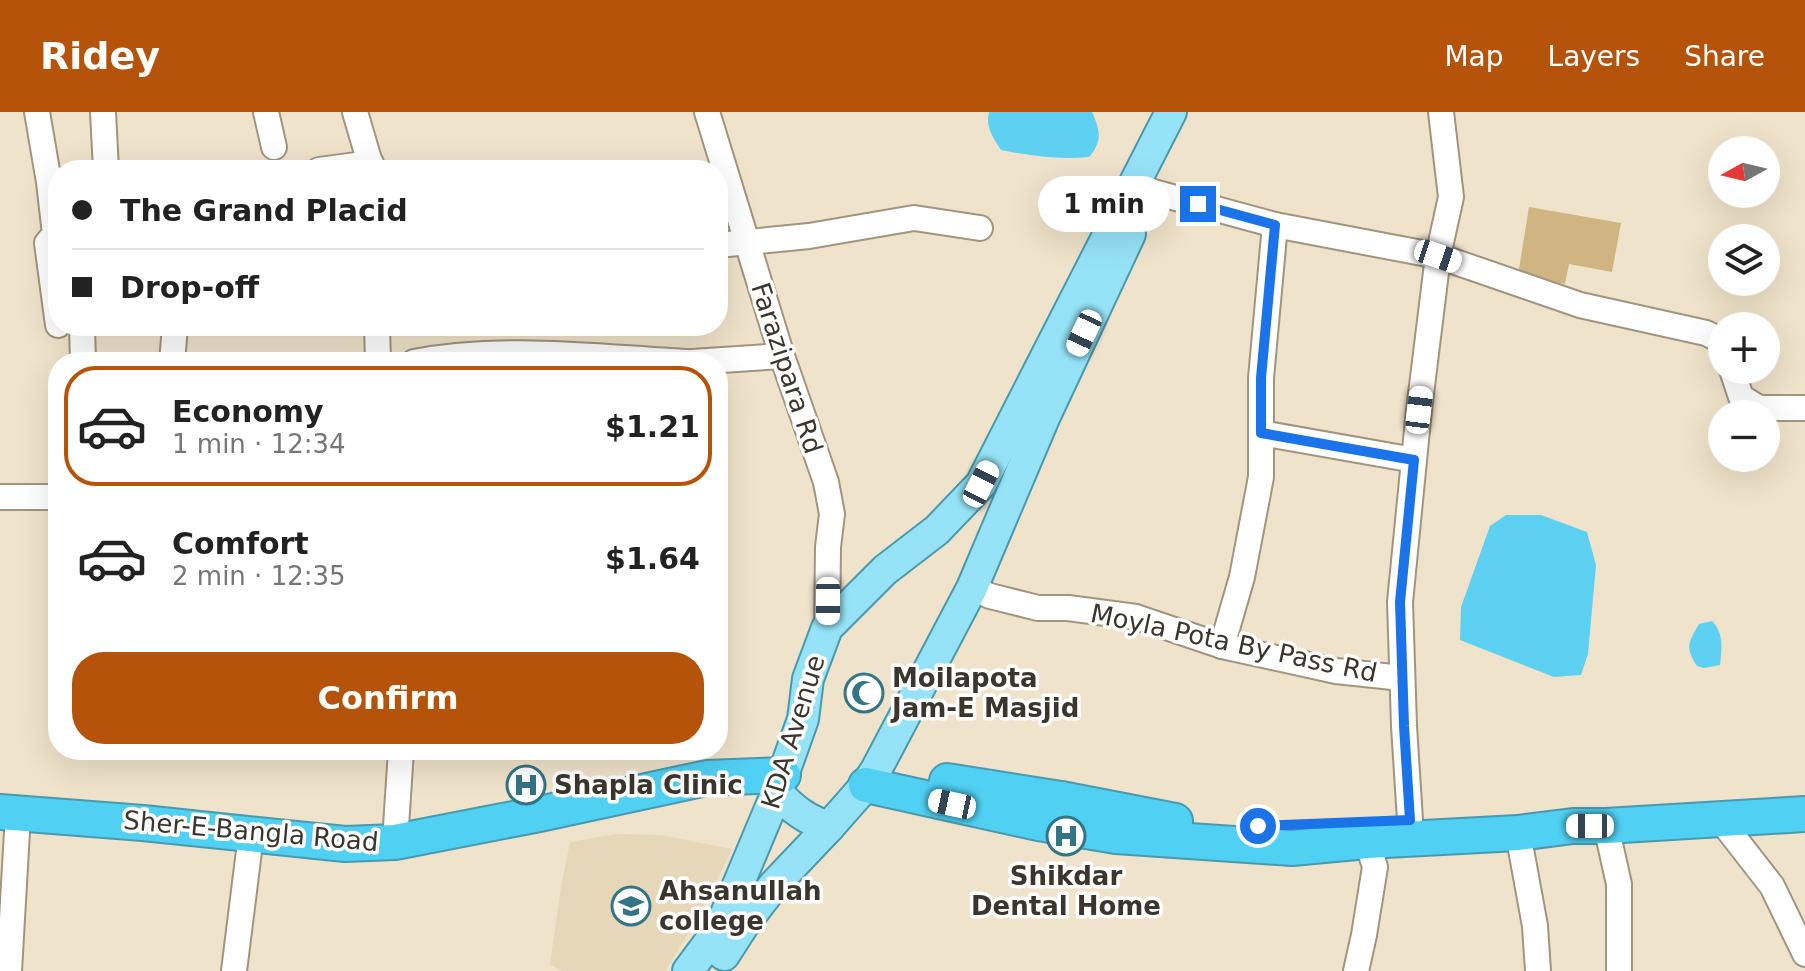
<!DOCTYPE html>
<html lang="en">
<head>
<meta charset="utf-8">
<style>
  body { margin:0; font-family:"DejaVu Sans",sans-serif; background:#f2f2f2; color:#222; height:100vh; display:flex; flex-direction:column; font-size:30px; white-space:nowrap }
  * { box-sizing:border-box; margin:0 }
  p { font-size:26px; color:#767676 }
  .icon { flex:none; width:44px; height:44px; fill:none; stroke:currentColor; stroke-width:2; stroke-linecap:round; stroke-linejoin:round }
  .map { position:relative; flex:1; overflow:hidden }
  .side { position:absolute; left:48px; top:240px; width:680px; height:408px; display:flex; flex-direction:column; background:#fff; border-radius:32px; box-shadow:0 8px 32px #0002 }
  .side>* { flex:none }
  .top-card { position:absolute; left:48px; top:48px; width:680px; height:176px; border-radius:32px; box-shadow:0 8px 32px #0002; display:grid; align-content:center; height:176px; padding:0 24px; background:#fff }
  .needle { width:52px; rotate:262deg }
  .tools { position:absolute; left:1708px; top:24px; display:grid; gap:16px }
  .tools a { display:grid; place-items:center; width:72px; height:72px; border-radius:50%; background:#fff; box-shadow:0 8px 32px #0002; font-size:40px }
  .end { position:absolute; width:36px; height:36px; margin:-18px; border:10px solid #1a73e8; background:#fff; box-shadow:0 0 0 4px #fff }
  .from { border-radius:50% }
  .bubble { position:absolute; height:56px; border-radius:28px; background:#fff; box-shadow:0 8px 32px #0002; font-size:26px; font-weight:700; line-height:56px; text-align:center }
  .car { position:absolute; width:24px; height:48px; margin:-24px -12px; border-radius:10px; box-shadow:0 0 6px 2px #0007; background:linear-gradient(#fff 24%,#345 0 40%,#fff 0 76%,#345 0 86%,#fff 0) }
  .top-card b { display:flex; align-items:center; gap:28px; height:76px; font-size:30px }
  .top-card b+b { border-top:2px solid #e0e0e0 }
  .top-card i { width:20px; height:20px; background:#222 }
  ul { padding:14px 0 0; list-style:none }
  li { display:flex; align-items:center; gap:24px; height:120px; margin:0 16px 12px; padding:0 8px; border:4px solid transparent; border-radius:32px }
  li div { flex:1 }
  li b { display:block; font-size:30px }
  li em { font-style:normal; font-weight:700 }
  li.active { border-color:#b45309 }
  li>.icon { width:72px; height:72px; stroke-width:1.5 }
  .primary-button { display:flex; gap:16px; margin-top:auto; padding:16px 24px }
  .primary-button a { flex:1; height:92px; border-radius:32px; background:#b45309; color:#fff; font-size:32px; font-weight:700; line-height:92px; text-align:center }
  header { display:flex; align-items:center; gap:48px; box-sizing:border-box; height:112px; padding:0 40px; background:#b45309; color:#fff }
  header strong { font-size:38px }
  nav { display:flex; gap:44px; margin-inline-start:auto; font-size:28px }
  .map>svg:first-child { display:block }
</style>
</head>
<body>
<header>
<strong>Ridey</strong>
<nav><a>Map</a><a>Layers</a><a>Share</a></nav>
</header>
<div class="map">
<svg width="1805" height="859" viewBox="0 0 1805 859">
  <rect width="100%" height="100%" fill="#f0e3cb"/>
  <path fill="#e7d7b9" d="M 616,722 L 661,723 L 732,737 L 698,806 L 665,859 L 563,859 L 550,853 L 560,781 L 570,730 Z"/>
  <path fill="#d0b583" d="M 1529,95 L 1621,111 L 1612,160 L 1569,152 L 1565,172 L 1518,163 Z"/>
  <g fill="#5ed1f2">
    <path d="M 989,0 L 1092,0 C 1100,18 1103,29 1089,45 C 1058,48 1031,44 1001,38 C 993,26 985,14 989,0 Z"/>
    <path d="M 1506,403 L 1541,403 L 1587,420 L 1596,453 L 1588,542 L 1581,563 L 1554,565 L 1460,528 L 1461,495 L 1490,414 Z"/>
    <path d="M 1712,509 C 1724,521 1722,537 1720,553 L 1704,556 L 1697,554 C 1685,535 1688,531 1699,512 Z"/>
  </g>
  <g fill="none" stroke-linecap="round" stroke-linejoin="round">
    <g stroke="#a1957f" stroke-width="28">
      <g id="minor">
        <path d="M 37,0 L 49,70 L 55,122 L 47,131 L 58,213"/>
        <path d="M 103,0 L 106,58"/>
        <path d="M 266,0 L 274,35"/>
        <path d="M 355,0 L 372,58"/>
        <path d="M 707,0 L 782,244 L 826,370 L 832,402 L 828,435 L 827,516"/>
        <path d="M 319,58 L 371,51"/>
        <path d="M 1150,79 L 1275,113 L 1438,144 L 1580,193 L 1706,221 L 1722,229"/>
        <path d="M 718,133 L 809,124 L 914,106 L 980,116"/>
        <path d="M 82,214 L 83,250"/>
        <path d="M 377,214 L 378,250"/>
        <path d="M 172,250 L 175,214"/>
        <path d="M 414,250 C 503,233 595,245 686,250"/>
        <path d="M 692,250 L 782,244"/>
        <path d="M 1732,258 L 1741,285 L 1759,296 L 1805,296"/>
        <path d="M 1261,321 L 1414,348"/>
        <path d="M 0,385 L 58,385"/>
        <path d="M 972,476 L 990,484 L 1038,496 L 1068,496 L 1136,505 L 1222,534 L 1336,559 L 1402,566"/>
        <path d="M 1222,534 L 1242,465 L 1261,365 L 1261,266 L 1275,113"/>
        <path d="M 1719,706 L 1772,774 L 1805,842"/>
        <path d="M 1410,708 L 1404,614 L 1400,490 L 1419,298 L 1438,144 L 1451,85 L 1441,0"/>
        <path d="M 1606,714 L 1619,772 L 1619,859"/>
        <path d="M 1518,721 L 1535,814 L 1538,859"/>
        <path d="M 395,730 L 401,638"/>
        <path d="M 9,859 L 18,702"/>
        <path d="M 234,859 L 251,723"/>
        <path d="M 1356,859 L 1364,823 L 1375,755 L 1367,729"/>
      </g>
    </g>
    <g stroke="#499aae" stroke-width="34">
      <g id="major">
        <path d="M 777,680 C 792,697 807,708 829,715 L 866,673 L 876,658 L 972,476 L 1044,306 L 1130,122"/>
        <path d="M 724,843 L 744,812 L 774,773 L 829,715"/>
        <path d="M 688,859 L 720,816 L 777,680 L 803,607 L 808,567 L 827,516 L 885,458 L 937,418 L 981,372 L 1171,0"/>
      </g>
    </g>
    <g stroke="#499aae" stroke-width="38">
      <g id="highway">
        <path d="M 947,669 L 1061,687 L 1175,709"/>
        <path d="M 866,673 L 1038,711 L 1116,724 L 1292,736 L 1367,729 L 1518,721 L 1573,714 L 1606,714 L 1805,702"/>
        <path d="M 0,700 L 143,711 L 345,732 L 395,730 L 539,702 L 707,666 L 783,663"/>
      </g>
    </g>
    <use href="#minor" stroke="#fff" stroke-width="24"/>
    <use href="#major" stroke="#96e3f8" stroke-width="30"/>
    <use href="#highway" stroke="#50d0f3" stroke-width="34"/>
  </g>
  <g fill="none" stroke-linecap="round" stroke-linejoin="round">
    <path stroke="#1a73e8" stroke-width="10" d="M 1198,92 L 1275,113 L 1261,266 L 1261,321 L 1414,348 L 1400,490 L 1404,614 L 1410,708 L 1258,714"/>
  </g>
  <defs>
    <g id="mosque-ring" transform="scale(2)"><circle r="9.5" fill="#fff" stroke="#337487" stroke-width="1.5"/><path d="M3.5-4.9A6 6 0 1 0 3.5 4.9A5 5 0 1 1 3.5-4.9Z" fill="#337487"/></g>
    <g id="hospital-ring" transform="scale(2)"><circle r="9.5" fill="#fff" stroke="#337487" stroke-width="1.5"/><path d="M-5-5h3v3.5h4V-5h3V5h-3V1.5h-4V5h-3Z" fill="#337487"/></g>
    <g id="university-ring" transform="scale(2)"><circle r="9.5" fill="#fff" stroke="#337487" stroke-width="1.5"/><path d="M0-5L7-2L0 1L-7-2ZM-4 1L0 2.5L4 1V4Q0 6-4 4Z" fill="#337487"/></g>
  </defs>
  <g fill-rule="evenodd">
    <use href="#mosque-ring" x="864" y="581"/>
    <use href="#hospital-ring" x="526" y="673"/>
    <use href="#hospital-ring" x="1066" y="724"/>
    <use href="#university-ring" x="631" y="794"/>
  </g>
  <g text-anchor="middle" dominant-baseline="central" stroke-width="7" stroke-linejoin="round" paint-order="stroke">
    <g font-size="26" fill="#3b362d" stroke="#fff">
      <text transform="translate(787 256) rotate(72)">Farazipara Rd</text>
      <text transform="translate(1234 531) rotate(12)">Moyla Pota By Pass Rd</text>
      <text transform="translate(793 620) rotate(-73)">KDA Avenue</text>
      <text transform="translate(251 719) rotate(5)">Sher-E-Bangla Road</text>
    </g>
    <g font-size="26" font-weight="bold" fill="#3b362d" stroke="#fff" text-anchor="start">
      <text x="892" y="566">Moilapota<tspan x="892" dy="30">Jam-E Masjid</tspan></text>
      <text x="554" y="673">Shapla Clinic</text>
      <text x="1066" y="764" text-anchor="middle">Shikdar<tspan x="1066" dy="30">Dental Home</tspan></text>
      <text x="659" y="779">Ahsanullah<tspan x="659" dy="30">college</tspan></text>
    </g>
  </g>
</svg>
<div class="tools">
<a><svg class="needle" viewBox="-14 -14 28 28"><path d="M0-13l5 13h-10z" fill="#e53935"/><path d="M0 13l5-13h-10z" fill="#767676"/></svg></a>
<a><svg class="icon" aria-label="layers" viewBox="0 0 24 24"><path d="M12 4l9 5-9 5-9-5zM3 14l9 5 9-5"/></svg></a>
<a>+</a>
<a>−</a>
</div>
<i class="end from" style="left:1258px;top:714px"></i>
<i class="end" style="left:1198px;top:92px"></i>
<div class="bubble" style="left:1038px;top:64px;width:132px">1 min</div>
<i class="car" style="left:1438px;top:144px;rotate:109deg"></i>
<i class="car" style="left:1084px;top:221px;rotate:205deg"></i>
<i class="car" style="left:1419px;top:298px;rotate:7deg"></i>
<i class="car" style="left:981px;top:372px;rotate:27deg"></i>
<i class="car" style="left:828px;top:489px;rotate:180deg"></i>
<i class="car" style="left:952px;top:692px;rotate:282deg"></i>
<i class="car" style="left:1590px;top:714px;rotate:270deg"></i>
<div class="top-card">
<b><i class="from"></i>The Grand Placid</b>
<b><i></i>Drop-off</b>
</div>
<section class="side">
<ul>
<li class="active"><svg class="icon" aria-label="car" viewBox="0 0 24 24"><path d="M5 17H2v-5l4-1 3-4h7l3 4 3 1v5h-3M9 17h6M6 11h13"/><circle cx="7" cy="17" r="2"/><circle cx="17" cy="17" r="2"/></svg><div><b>Economy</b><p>1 min · 12:34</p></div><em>$1.21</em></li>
<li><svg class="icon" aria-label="car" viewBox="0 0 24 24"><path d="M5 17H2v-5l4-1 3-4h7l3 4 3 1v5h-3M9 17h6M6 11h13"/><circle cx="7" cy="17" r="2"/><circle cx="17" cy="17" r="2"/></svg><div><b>Comfort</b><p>2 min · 12:35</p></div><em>$1.64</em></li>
</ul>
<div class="primary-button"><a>Confirm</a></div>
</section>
</div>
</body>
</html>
